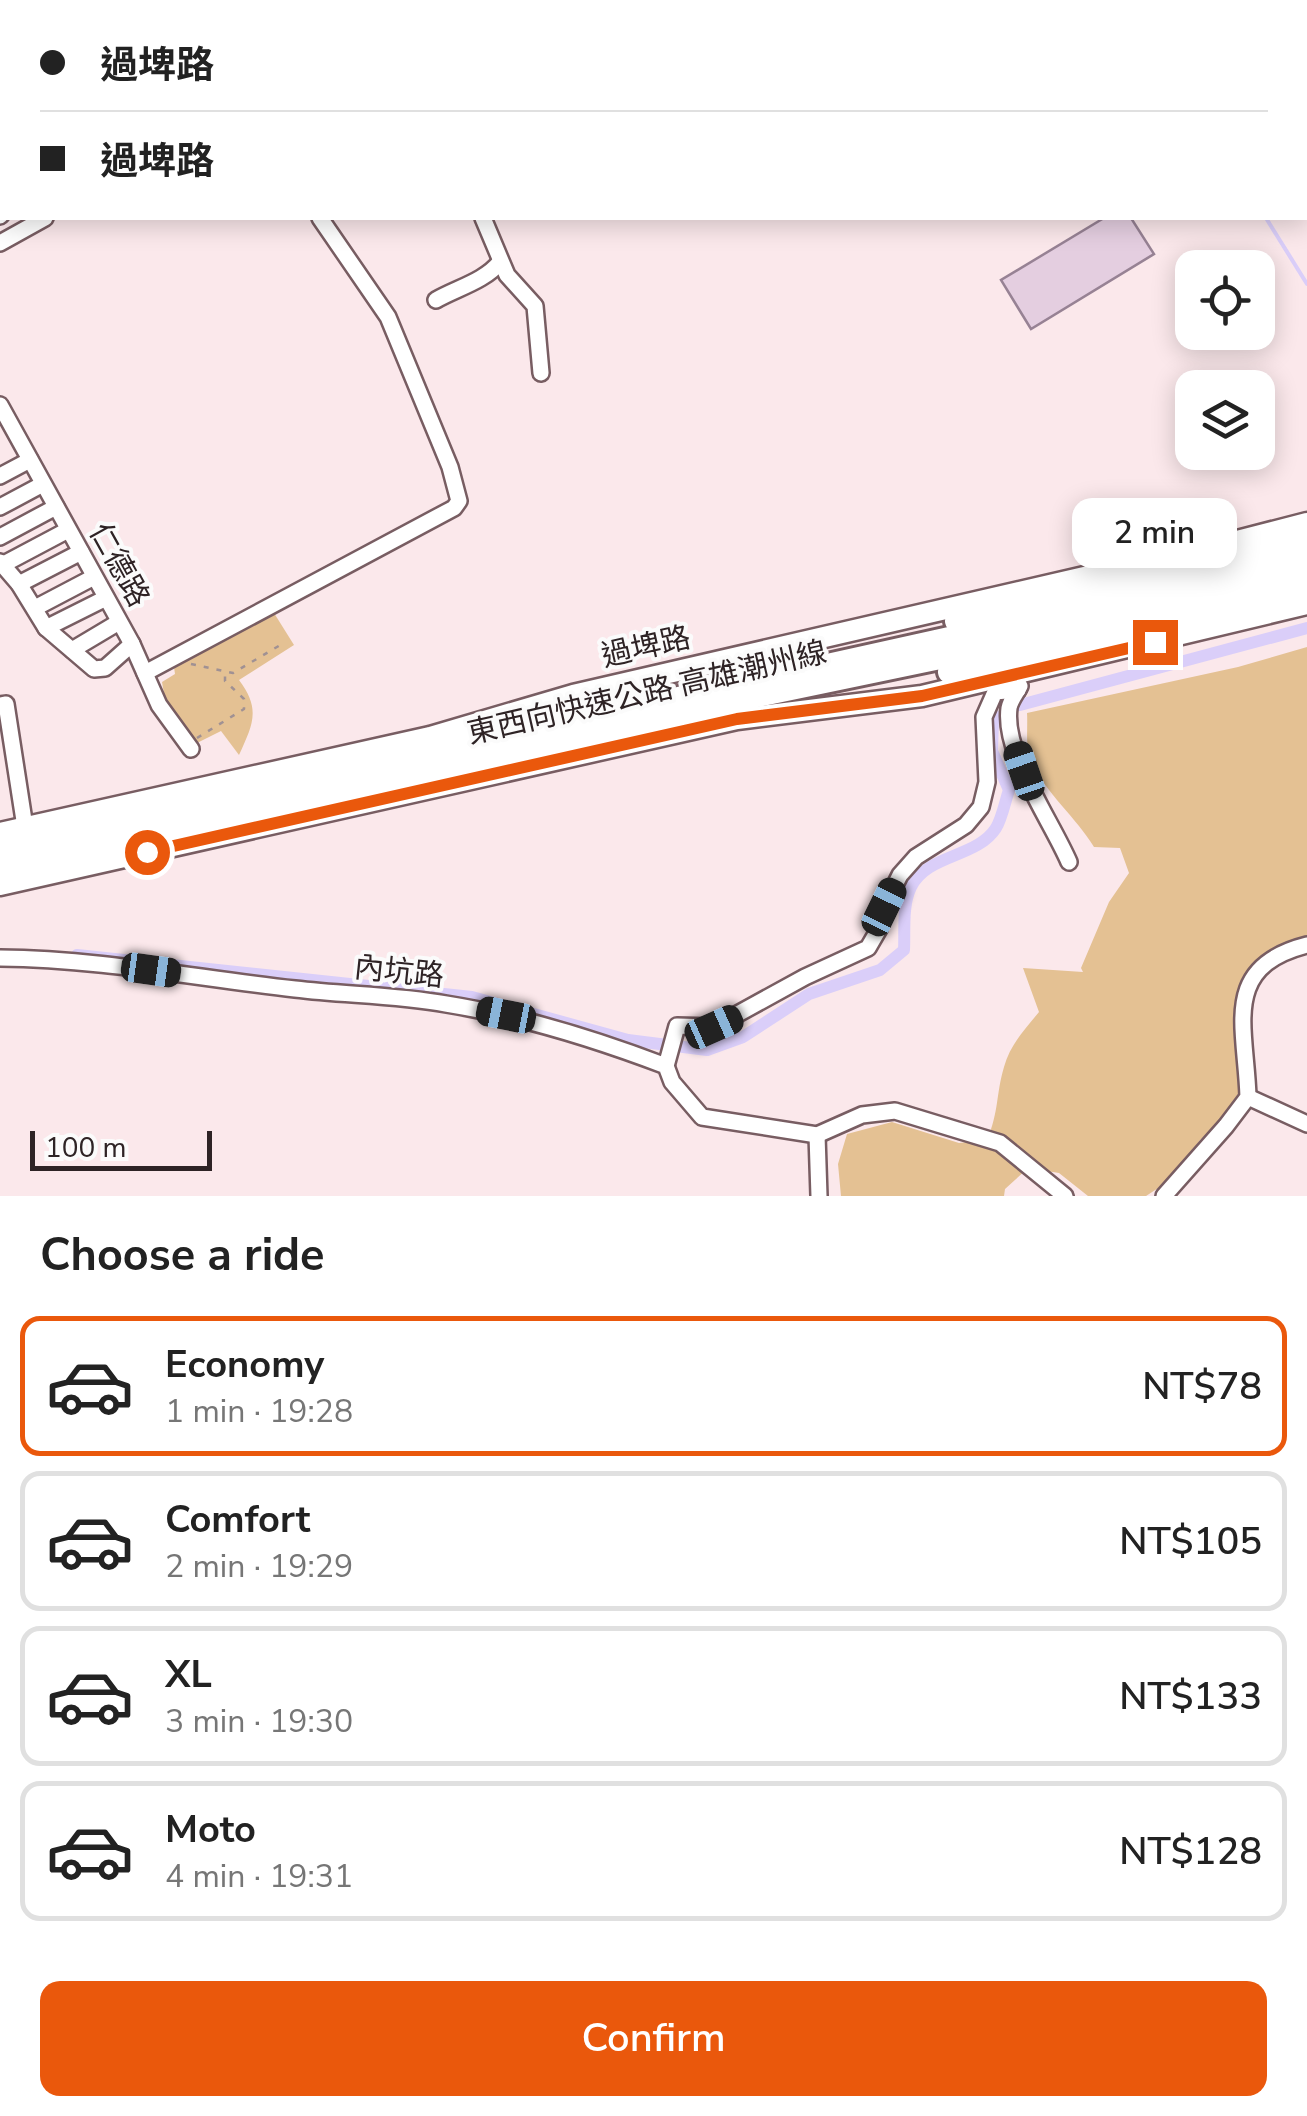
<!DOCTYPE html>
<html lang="en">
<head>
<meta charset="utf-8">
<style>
  body { margin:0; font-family:"Nunito Sans","Noto Sans TC",sans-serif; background:#f6f6f6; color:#222; height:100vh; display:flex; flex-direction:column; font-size:38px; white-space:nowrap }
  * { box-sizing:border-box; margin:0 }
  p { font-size:32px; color:#767676 }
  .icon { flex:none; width:55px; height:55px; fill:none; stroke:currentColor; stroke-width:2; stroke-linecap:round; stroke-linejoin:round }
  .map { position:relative; height:1196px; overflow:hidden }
  .panel { display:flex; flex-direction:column; background:#fff; flex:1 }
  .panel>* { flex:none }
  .top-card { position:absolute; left:0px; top:0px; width:1308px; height:220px; box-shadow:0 5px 25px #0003; display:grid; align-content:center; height:220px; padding:0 40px; background:#fff }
  .tools { position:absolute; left:1175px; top:250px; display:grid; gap:20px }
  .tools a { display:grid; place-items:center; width:100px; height:100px; border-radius:20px; background:#fff; box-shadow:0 5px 25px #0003; font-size:50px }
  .scale { position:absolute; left:30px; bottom:25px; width:182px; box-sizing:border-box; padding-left:10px; border:5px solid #2e2325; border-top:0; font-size:28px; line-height:35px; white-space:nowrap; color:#2e2325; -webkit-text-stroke:8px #fbfbfb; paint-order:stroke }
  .end { position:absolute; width:45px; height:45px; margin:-22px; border:12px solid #ea580c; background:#fff; box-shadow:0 0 0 5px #fff }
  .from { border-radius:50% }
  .bubble { position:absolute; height:70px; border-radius:20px; background:#fff; box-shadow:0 5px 25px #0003; font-size:32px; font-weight:600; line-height:70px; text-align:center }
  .car { position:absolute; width:30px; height:60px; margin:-30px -15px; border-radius:12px; box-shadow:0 0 8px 2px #0007; background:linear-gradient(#222 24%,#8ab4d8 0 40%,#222 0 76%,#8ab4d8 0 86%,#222 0) }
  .top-card b { display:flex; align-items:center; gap:35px; height:95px; font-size:38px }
  .top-card b+b { border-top:2px solid #e0e0e0 }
  .top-card i { width:25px; height:25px; background:#222 }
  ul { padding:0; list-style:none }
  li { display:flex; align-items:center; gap:30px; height:140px; margin:0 20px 15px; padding:0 20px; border:5px solid #e0e0e0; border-radius:20px }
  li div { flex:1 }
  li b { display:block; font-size:38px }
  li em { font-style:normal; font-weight:600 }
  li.selected { border-color:#ea580c }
  li>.icon { width:90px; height:90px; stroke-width:1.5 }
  h2 { padding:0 40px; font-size:45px; line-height:120px }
  .action { display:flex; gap:20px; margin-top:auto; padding:20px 40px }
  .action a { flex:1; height:115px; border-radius:20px; background:#ea580c; color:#fff; font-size:40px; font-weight:600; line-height:115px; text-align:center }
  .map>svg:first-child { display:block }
</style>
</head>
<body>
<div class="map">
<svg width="1307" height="1196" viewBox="0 0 1307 1196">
  <rect width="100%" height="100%" fill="#fbe8eb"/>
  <g fill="#e4c193">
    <path d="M 274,613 L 294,645 L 239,680 C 261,709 253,724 239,755 L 221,731 L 197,743 L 166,705 L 162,682 L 175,674 L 174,667 Z"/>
    <path d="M 1307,647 L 1307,939 L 1256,979 L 1245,1024 L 1247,1099 L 1200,1140 L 1175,1177 L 1146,1196 L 1088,1196 L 1059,1173 L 1028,1168 L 1005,1189 L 1004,1196 L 841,1196 L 838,1164 L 847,1134 L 892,1122 L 959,1143 L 987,1140 C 999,1112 996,1094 1004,1067 C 1010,1045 1025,1029 1039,1012 L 1023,968 L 1083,972 L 1081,968 L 1109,902 L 1129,873 L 1120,848 L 1094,847 C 1076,817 1046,794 1031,761 C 1025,748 1028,727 1027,713 L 1238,667 Z"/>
  </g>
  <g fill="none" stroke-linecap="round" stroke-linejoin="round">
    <g stroke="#dacef9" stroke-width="4">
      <path d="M 1126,0 L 1128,2"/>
      <path d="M 1266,218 L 1307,284"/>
    </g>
    <g stroke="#dacef9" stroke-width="12">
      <path d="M 1020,705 L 1307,628"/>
      <path d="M 77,955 L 472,997 L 628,1040 L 707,1050 L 743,1037 L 809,994 L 880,970 L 904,950 C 905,931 902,905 911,887 C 927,854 977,858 996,828 C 1002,818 1005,802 1009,790 L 992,751 L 993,720 L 1001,716"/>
    </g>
  </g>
  <path fill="#e4cee0" stroke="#978294" stroke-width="2.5" d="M 1104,218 L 1131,218 L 1154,254 L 1031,329 L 1001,280 Z"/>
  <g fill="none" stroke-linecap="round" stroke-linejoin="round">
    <g stroke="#785d62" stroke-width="20">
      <g id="minor">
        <path d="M 913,0 L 915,2"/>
        <path d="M 970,0 L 973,2"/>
        <path d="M 26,2 L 28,0"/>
        <path d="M 218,2 L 220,0"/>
        <path d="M 250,2 L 252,0"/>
        <path d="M 413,2 L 419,0"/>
        <path d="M 0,28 L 2,25"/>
        <path d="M 0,86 L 2,88"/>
        <path d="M 0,216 L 2,214"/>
        <path d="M 483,218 L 507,275 L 535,306 L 541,373"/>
        <path d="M 0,243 L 45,218"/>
        <path d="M 436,300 C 457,288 485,281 500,262"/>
        <path d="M 0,405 L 132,644 L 159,705 L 191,749"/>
        <path d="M 0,476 L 30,460"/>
        <path d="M 0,507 L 43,484"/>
        <path d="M 0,537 L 56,507"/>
        <path d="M 0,562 L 19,584 L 46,628 L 94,669 L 105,668 L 132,644"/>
        <path d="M 2,565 L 68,530"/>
        <path d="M 19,584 L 81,552"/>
        <path d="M 35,608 L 94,577"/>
        <path d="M 46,628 L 106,598"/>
        <path d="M 72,650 L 119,622"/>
        <path d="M 145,673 L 454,508 L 459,501 L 450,467 L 388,317 L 320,218"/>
        <path d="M 1020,686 C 1017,692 1010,701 1009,708 C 1003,754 1051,820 1069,862"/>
        <path d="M 0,705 L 6,704 L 25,827"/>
        <path d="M 0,958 C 100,959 196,978 295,989 C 345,995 396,995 446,1004 C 521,1016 595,1039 666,1066 L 672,1082 L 702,1117 L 817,1135 L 862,1115 L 895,1111 L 1000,1143 L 1065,1196"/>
        <path d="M 666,1066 L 677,1026 L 714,1027 L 805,977 L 868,948 L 879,929 L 884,907 L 900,875 L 916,857 L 966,825 L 981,807 L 987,782 L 984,717 L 995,692 L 1018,690"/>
        <path d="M 1248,1097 L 1307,1124"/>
        <path d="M 817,1135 L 819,1196"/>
        <path d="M 1164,1196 L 1226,1126 L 1248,1097 C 1246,1027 1220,967 1307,945"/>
      </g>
    </g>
    <g stroke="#785d62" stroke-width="25">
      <g id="major">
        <path d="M 0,833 L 430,737 L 573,695 L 1210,548 L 1307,523"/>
        <path d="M 0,885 L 737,719 L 922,696 L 1307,604"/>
      </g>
    </g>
    <g stroke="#785d62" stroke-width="28">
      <g id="highway">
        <path d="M 956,621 L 1307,536"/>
        <path d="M 949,672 L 1041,655 L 1307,592"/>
        <path d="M 0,848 L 1031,620 L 1307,553"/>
        <path d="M 0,869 L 438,771 L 733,701 L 1036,638 L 1307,573"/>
      </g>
    </g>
    <g stroke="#a09193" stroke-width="2.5" stroke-dasharray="5 8" stroke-linecap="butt">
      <path d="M 191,664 L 233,673 L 282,644"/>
      <path d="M 197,738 L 244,709 L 244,699 L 225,681 L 225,675"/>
    </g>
    <use href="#minor" stroke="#fff" stroke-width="15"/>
    <use href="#major" stroke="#fff" stroke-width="20"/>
    <use href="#highway" stroke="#fff" stroke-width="22"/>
  </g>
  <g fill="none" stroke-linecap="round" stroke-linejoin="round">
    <path stroke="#ea580c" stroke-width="12" d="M 147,852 L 737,719 L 922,696 L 1155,642"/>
  </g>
  <g text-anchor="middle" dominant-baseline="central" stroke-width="8" stroke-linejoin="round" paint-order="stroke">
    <g font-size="30" fill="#2e2325" stroke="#fbfbfb">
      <text transform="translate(119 565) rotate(61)">仁德路</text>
      <text transform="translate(646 647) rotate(-13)">過埤路</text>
      <text transform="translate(647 693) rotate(-13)">東西向快速公路 高雄潮州線</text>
      <text transform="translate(399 972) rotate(6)">內坑路</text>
    </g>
  </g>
</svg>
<div class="tools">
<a><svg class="icon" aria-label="locate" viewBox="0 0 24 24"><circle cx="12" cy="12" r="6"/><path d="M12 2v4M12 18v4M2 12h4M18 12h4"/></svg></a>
<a><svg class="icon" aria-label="layers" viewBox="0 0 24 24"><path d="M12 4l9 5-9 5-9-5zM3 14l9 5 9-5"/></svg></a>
</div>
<div class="scale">100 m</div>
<i class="end from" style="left:147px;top:852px"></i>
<i class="end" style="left:1155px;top:642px"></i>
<div class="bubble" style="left:1072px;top:498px;width:165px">2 min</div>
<i class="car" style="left:1024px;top:771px;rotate:341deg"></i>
<i class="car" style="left:884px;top:907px;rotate:26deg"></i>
<i class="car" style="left:151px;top:970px;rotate:98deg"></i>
<i class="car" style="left:506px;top:1015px;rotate:281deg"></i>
<i class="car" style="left:714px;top:1027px;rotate:66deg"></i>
<div class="top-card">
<b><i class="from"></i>過埤路</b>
<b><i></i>過埤路</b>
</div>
</div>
<section class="panel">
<h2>Choose a ride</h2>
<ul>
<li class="selected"><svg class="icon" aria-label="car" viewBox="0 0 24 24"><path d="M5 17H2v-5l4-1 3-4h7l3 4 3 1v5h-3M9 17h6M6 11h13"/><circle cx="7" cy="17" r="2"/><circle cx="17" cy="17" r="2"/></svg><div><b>Economy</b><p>1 min · 19:28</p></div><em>NT$78</em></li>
<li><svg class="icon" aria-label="car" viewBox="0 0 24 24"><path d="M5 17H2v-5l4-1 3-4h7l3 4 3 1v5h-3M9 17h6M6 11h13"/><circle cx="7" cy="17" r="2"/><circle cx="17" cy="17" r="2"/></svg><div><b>Comfort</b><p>2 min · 19:29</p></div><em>NT$105</em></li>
<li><svg class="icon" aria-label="car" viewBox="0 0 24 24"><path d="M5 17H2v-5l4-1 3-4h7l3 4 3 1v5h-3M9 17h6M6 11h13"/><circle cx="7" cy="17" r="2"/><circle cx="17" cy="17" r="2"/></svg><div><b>XL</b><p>3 min · 19:30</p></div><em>NT$133</em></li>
<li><svg class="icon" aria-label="car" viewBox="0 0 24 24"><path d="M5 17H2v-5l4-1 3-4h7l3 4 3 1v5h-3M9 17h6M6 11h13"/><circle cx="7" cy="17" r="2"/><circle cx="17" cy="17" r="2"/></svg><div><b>Moto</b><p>4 min · 19:31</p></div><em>NT$128</em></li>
</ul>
<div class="action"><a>Confirm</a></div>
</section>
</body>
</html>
